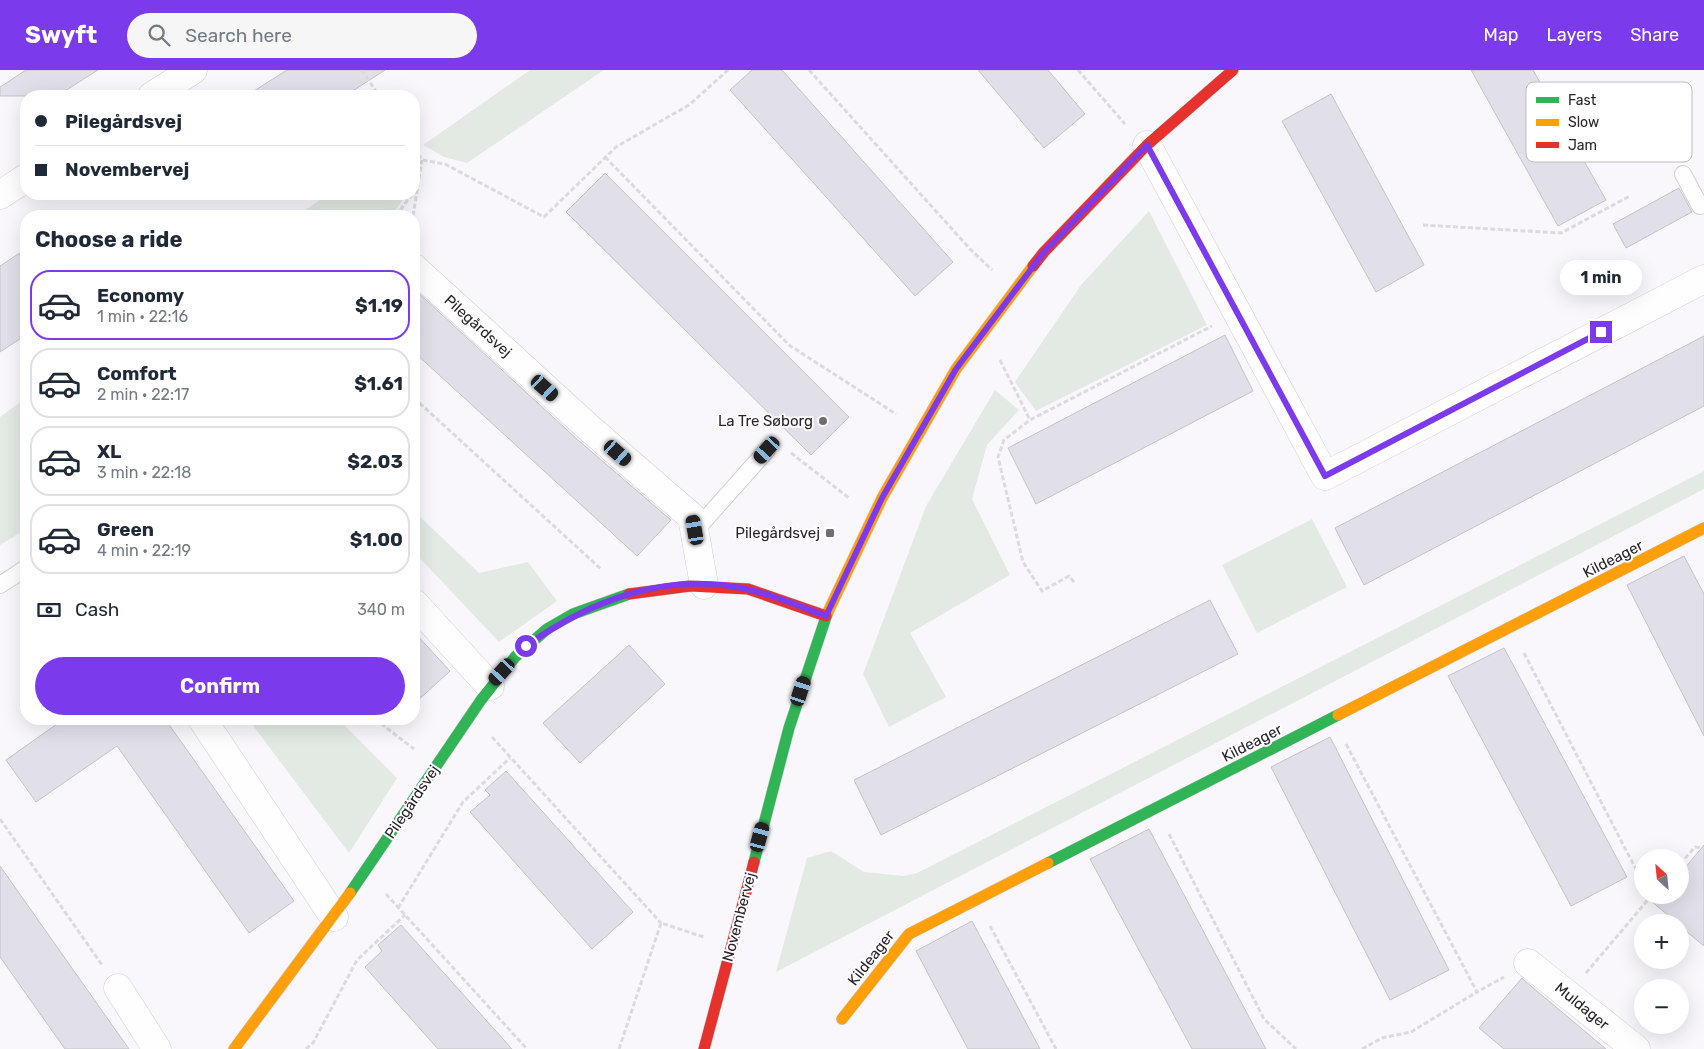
<!DOCTYPE html>
<html lang="en">
<head>
<meta charset="utf-8">
<style>
  body { margin:0; font-family:Rubik,sans-serif; background:#f6f6f7; color:#1f2937; height:100vh; display:flex; flex-direction:column; font-size:19px; white-space:nowrap }
  * { box-sizing:border-box; margin:0 }
  p { font-size:16px; color:#747a83 }
  .icon { flex:none; width:28px; height:28px; fill:none; stroke:currentColor; stroke-width:2; stroke-linecap:round; stroke-linejoin:round }
  .map { position:relative; flex:1; overflow:hidden }
  .details { position:absolute; left:20px; top:140px; width:400px; height:515px; display:flex; flex-direction:column; background:#fff; border-radius:20px; box-shadow:0 5px 20px #0002 }
  .details>* { flex:none }
  .banner { position:absolute; left:20px; top:20px; width:400px; height:110px; border-radius:20px; box-shadow:0 5px 20px #0002; display:grid; align-content:center; height:110px; padding:0 15px; background:#fff }
  .needle { width:32px; rotate:333deg }
  .controls { position:absolute; left:1634px; top:779px; display:grid; gap:10px }
  .controls a { display:grid; place-items:center; width:55px; height:55px; border-radius:50%; background:#fff; box-shadow:0 5px 20px #0002; font-size:25px }
  .end { position:absolute; width:22px; height:22px; margin:-11px; border:6px solid #7c3aed; background:#fff; box-shadow:0 0 0 2px #fff }
  .from { border-radius:50% }
  .bubble { position:absolute; height:35px; border-radius:18px; background:#fff; box-shadow:0 5px 20px #0002; font-size:16px; font-weight:700; line-height:35px; text-align:center }
  .car { position:absolute; width:15px; height:30px; margin:-15px -8px; border-radius:6px; box-shadow:0 0 4px 1px #0007; background:linear-gradient(#222 24%,#8ab4d8 0 40%,#222 0 76%,#8ab4d8 0 86%,#222 0) }
  .banner b { display:flex; align-items:center; gap:18px; height:48px; font-size:19px }
  .banner b+b { border-top:1px solid #e0e1e3 }
  .banner i { width:12px; height:12px; background:#1f2937 }
  ul { padding:0; list-style:none }
  li { display:flex; align-items:center; gap:15px; height:70px; margin:0 10px 8px; padding:0 5px; border:2px solid #e0e1e3; border-radius:20px }
  li div { flex:1 }
  li b { display:block; font-size:19px }
  li em { font-style:normal; font-weight:700 }
  li.on { border-color:#7c3aed }
  li>.icon { width:45px; height:45px; stroke-width:1.5 }
  h2 { padding:0 15px; font-size:22px; line-height:60px }
  .pay { display:flex; align-items:center; gap:12px; height:55px; padding:0 15px; font-size:19px }
  .pay p { margin-inline-start:auto }
  .action { display:flex; gap:10px; margin-top:auto; padding:10px 15px }
  .action a { flex:1; height:58px; border-radius:30px; background:#7c3aed; color:#fff; font-size:20px; font-weight:700; line-height:58px; text-align:center }
  header { display:flex; align-items:center; gap:30px; box-sizing:border-box; height:70px; padding:0 25px; background:#7c3aed; color:#fff }
  header strong { font-size:24px }
  nav { display:flex; gap:28px; margin-inline-start:auto; font-size:18px }
  .search { width:350px; height:45px; background:#f6f6f7; display:flex; align-items:center; gap:12px; box-sizing:border-box; padding:0 18px; border-radius:28px; color:#747a83; font-size:19px }
  .map>svg:first-child { display:block }
</style>
</head>
<body>
<header>
<strong>Swyft</strong>
<div class="search"><svg class="icon" aria-label="search" viewBox="0 0 24 24"><circle cx="10" cy="10" r="6"/><path d="M15 15l6 6"/></svg>Search here</div>
<nav><a>Map</a><a>Layers</a><a>Share</a></nav>
</header>
<div class="map">
<svg width="1704" height="979" viewBox="0 0 1704 979">
  <rect width="100%" height="100%" fill="#faf7fc"/>
  <g fill="#e2eae3">
    <path d="M 530,0 L 604,0 L 467,93 L 444,87 L 423,75 Z"/>
    <path d="M 328,124 L 407,124 L 391,146 L 297,146 Z"/>
    <path d="M 1149,141 L 1207,255 L 1036,341 L 1015,312 L 1081,215 Z"/>
    <path d="M 995,320 L 1019,340 L 987,375 L 972,429 L 1010,505 L 910,563 L 946,627 L 889,657 L 863,604 L 926,436 Z"/>
    <path d="M 26,328 L 26,459 L 0,475 L 0,347 Z"/>
    <path d="M 1704,401 L 1704,419 L 776,902 L 807,788 L 831,781 L 864,802 L 904,806 L 917,803 Z"/>
    <path d="M 414,441 L 479,503 L 528,492 L 557,531 L 499,572 L 414,482 Z"/>
    <path d="M 1312,449 L 1347,517 L 1257,563 L 1222,495 Z"/>
    <path d="M 248,649 L 338,649 L 397,708 L 349,783 Z"/>
  </g>
  <g fill="#e1dfe8" stroke="#c5c2c9">
    <path d="M 26,0 L 98,0 L 57,26 L 0,26 L 0,17 Z"/>
    <path d="M 287,0 L 385,0 L 345,26 L 246,26 Z"/>
    <path d="M 752,0 L 782,0 L 953,192 L 915,226 L 730,20 Z"/>
    <path d="M 978,0 L 1048,0 L 1085,44 L 1044,78 Z"/>
    <path d="M 1471,0 L 1533,0 L 1606,130 L 1558,156 Z"/>
    <path d="M 1331,24 L 1424,195 L 1376,222 L 1282,51 Z"/>
    <path d="M 605,103 L 849,347 L 811,385 L 566,142 Z"/>
    <path d="M 1679,118 L 1692,142 L 1626,178 L 1613,154 Z"/>
    <path d="M 26,179 L 26,265 L 0,282 L 0,196 Z"/>
    <path d="M 414,219 L 578,370 L 671,450 L 637,486 L 414,282 Z"/>
    <path d="M 1225,265 L 1253,321 L 1036,434 L 1008,378 Z"/>
    <path d="M 1704,266 L 1704,336 L 1364,515 L 1335,458 Z"/>
    <path d="M 1684,486 L 1704,524 L 1704,666 L 1627,515 Z"/>
    <path d="M 1210,530 L 1238,584 L 881,765 L 854,710 Z"/>
    <path d="M 414,562 L 450,601 L 414,634 Z"/>
    <path d="M 629,575 L 665,614 L 580,693 L 543,653 Z"/>
    <path d="M 1504,578 L 1627,807 L 1571,836 L 1448,606 Z"/>
    <path d="M 64,649 L 165,649 L 294,831 L 249,863 L 117,676 L 36,732 L 6,690 Z"/>
    <path d="M 1330,667 L 1449,900 L 1390,930 L 1271,697 Z"/>
    <path d="M 506,701 L 633,842 L 592,879 L 470,742 L 490,725 L 485,720 Z"/>
    <path d="M 1149,759 L 1266,979 L 1192,979 L 1090,789 Z"/>
    <path d="M 1704,775 L 1704,876 L 1680,856 L 1680,852 L 1676,852 L 1644,825 L 1680,825 L 1680,804 Z"/>
    <path d="M 0,796 L 129,979 L 65,979 L 0,887 Z"/>
    <path d="M 972,851 L 1040,979 L 968,979 L 916,881 Z"/>
    <path d="M 401,855 L 512,979 L 438,979 L 365,897 L 382,881 L 378,875 Z"/>
    <path d="M 1522,908 L 1525,911 L 1606,979 L 1504,979 L 1479,958 Z"/>
  </g>
  <g fill="none" stroke-linecap="round" stroke-linejoin="round">
    <g stroke="#d2ced4" stroke-width="18">
      <g id="lane">
        <path d="M 1683,104 L 1700,136 L 1704,134"/>
        <path d="M 695,461 L 767,380"/>
        <path d="M 0,515 L 26,498"/>
      </g>
    </g>
    <g stroke="#d2ced4" stroke-width="29">
      <g id="street">
        <path d="M 152,26 L 193,0"/>
        <path d="M 1147,75 L 1325,406 L 1704,209"/>
        <path d="M 0,125 L 26,108"/>
        <path d="M 414,198 L 589,358 L 692,447 L 704,515"/>
        <path d="M 414,533 L 490,616"/>
        <path d="M 202,649 L 334,847"/>
        <path d="M 1528,893 L 1636,979"/>
        <path d="M 118,918 L 157,979"/>
      </g>
    </g>
    <g stroke="#d2ced4" stroke-width="12">
      <g id="fast">
        <path d="M 754,792 L 789,658 L 827,544"/>
        <path d="M 1048,793 L 1338,645"/>
        <path d="M 350,823 L 481,630 L 515,587 L 547,559 L 573,544 L 629,524"/>
      </g>
    </g>
    <g stroke="#d2ced4" stroke-width="12">
      <g id="slow">
        <path d="M 827,544 L 882,428 L 956,299 L 1033,196"/>
        <path d="M 1338,645 L 1704,458"/>
        <path d="M 842,949 L 909,864 L 1048,793"/>
        <path d="M 234,979 L 350,823"/>
      </g>
    </g>
    <g stroke="#d2ced4" stroke-width="12">
      <g id="jam">
        <path d="M 1033,196 L 1044,182 L 1147,75 L 1233,0"/>
        <path d="M 629,524 L 690,516 L 748,519 L 826,546"/>
        <path d="M 704,979 L 754,792"/>
      </g>
    </g>
    <g stroke="#dbdadd" stroke-width="3" stroke-dasharray="5 2.5" stroke-linecap="butt">
      <path d="M 362,0 L 379,26"/>
      <path d="M 809,0 L 970,179 L 992,200"/>
      <path d="M 1078,0 L 1125,54"/>
      <path d="M 414,78 L 422,90 L 445,94 L 544,147 L 616,77 L 689,35 L 728,0"/>
      <path d="M 605,87 L 789,275 L 896,344"/>
      <path d="M 396,146 L 412,124"/>
      <path d="M 413,146 L 422,90"/>
      <path d="M 1423,155 L 1561,163 L 1630,126"/>
      <path d="M 1000,290 L 1030,350"/>
      <path d="M 414,328 L 602,500"/>
      <path d="M 791,383 L 849,428"/>
      <path d="M 1074,512 L 1069,506 L 1042,521 L 1023,492 L 998,387 L 1004,370 L 1030,350 L 1212,256"/>
      <path d="M 1524,583 L 1642,811"/>
      <path d="M 375,649 L 414,679"/>
      <path d="M 492,667 L 661,853"/>
      <path d="M 1346,674 L 1477,922 L 1504,907"/>
      <path d="M 0,749 L 102,895"/>
      <path d="M 1169,764 L 1264,949 L 1296,979"/>
      <path d="M 1680,794 L 1695,777 L 1704,778"/>
      <path d="M 386,824 L 527,979"/>
      <path d="M 398,838 L 463,732 L 510,688"/>
      <path d="M 990,856 L 1056,979"/>
      <path d="M 1586,903 L 1652,825"/>
      <path d="M 306,979 L 313,973 L 357,890 L 405,845"/>
      <path d="M 619,979 L 661,853 L 704,867"/>
      <path d="M 1362,979 L 1382,968 L 1411,962 L 1477,922"/>
    </g>
    <use href="#lane" stroke="#fefeff" stroke-width="16"/>
    <use href="#street" stroke="#fefeff" stroke-width="28"/>
    <use href="#fast" stroke="#30b455" stroke-width="11"/>
    <use href="#slow" stroke="#ff9f0a" stroke-width="11"/>
    <use href="#jam" stroke="#e5322d" stroke-width="11"/>
  </g>
  <g fill="none" stroke-linecap="round" stroke-linejoin="round">
    <path stroke="#7c3aed" stroke-width="6" d="M 526,576 C 591,530 669,500 750,520 C 776,526 801,537 826,546 L 882,428 L 956,299 L 1044,182 L 1147,75 L 1325,406 L 1601,262"/>
  </g>
  <g fill="#726d74" stroke="#fff" stroke-width="2">
    <circle cx="823" cy="351" r="5"/>
    <rect x="825" y="458" width="10" height="10" rx="2.5"/>
  </g>
  <g text-anchor="middle" dominant-baseline="central" stroke-width="4" stroke-linejoin="round" paint-order="stroke">
    <g font-size="15" fill="#28232b" stroke="#fff">
      <text transform="translate(478 256) rotate(42)">Pilegårdsvej</text>
      <text transform="translate(1613 489) rotate(-27)">Kildeager</text>
      <text transform="translate(1252 673) rotate(-27)">Kildeager</text>
      <text transform="translate(412 732) rotate(-56)">Pilegårdsvej</text>
      <text transform="translate(739 847) rotate(-75)">Novembervej</text>
      <text transform="translate(871 888) rotate(-52)">Kildeager</text>
      <text transform="translate(1582 936) rotate(39)">Muldager</text>
    </g>
    <g font-size="15" fill="#28232b" stroke="#fff" text-anchor="end">
      <text x="813" y="351">La Tre Søborg</text>
      <text x="820" y="463">Pilegårdsvej</text>
    </g>
  </g>
  <rect x="1526" y="12" width="166" height="80" rx="8" fill="#fff" stroke="#bebdbf" stroke-width="1"/>
  <rect x="1536" y="27" width="23" height="6" fill="#30b455"/>
  <rect x="1536" y="49" width="23" height="7" fill="#ff9f0a"/>
  <rect x="1536" y="72" width="23" height="6" fill="#e5322d"/>
  <g font-size="14" fill="#28232b">
    <text x="1568" y="35">Fast</text>
    <text x="1568" y="57">Slow</text>
    <text x="1568" y="80">Jam</text>
  </g>
</svg>
<div class="controls">
<a><svg class="needle" viewBox="-14 -14 28 28"><path d="M0-13l5 13h-10z" fill="#e53935"/><path d="M0 13l5-13h-10z" fill="#747a83"/></svg></a>
<a>+</a>
<a>−</a>
</div>
<i class="end from" style="left:526px;top:576px"></i>
<i class="end" style="left:1601px;top:262px"></i>
<div class="bubble" style="left:1560px;top:190px;width:82px">1 min</div>
<i class="car" style="left:545px;top:318px;rotate:132deg"></i>
<i class="car" style="left:767px;top:380px;rotate:222deg"></i>
<i class="car" style="left:618px;top:383px;rotate:131deg"></i>
<i class="car" style="left:695px;top:460px;rotate:350deg"></i>
<i class="car" style="left:502px;top:602px;rotate:222deg"></i>
<i class="car" style="left:801px;top:621px;rotate:18deg"></i>
<i class="car" style="left:760px;top:767px;rotate:15deg"></i>
<div class="banner">
<b><i class="from"></i>Pilegårdsvej</b>
<b><i></i>Novembervej</b>
</div>
<section class="details">
<h2>Choose a ride</h2>
<ul>
<li class="on"><svg class="icon" aria-label="car" viewBox="0 0 24 24"><path d="M5 17H2v-5l4-1 3-4h7l3 4 3 1v5h-3M9 17h6M6 11h13"/><circle cx="7" cy="17" r="2"/><circle cx="17" cy="17" r="2"/></svg><div><b>Economy</b><p>1 min · 22:16</p></div><em>$1.19</em></li>
<li><svg class="icon" aria-label="car" viewBox="0 0 24 24"><path d="M5 17H2v-5l4-1 3-4h7l3 4 3 1v5h-3M9 17h6M6 11h13"/><circle cx="7" cy="17" r="2"/><circle cx="17" cy="17" r="2"/></svg><div><b>Comfort</b><p>2 min · 22:17</p></div><em>$1.61</em></li>
<li><svg class="icon" aria-label="car" viewBox="0 0 24 24"><path d="M5 17H2v-5l4-1 3-4h7l3 4 3 1v5h-3M9 17h6M6 11h13"/><circle cx="7" cy="17" r="2"/><circle cx="17" cy="17" r="2"/></svg><div><b>XL</b><p>3 min · 22:18</p></div><em>$2.03</em></li>
<li><svg class="icon" aria-label="car" viewBox="0 0 24 24"><path d="M5 17H2v-5l4-1 3-4h7l3 4 3 1v5h-3M9 17h6M6 11h13"/><circle cx="7" cy="17" r="2"/><circle cx="17" cy="17" r="2"/></svg><div><b>Green</b><p>4 min · 22:19</p></div><em>$1.00</em></li>
</ul>
<div class="pay"><svg class="icon" aria-label="cash" viewBox="0 0 24 24"><path d="M3 7h18v10H3z"/><circle cx="12" cy="12" r="2"/></svg>Cash<p>340 m</p></div>
<div class="action"><a>Confirm</a></div>
</section>
</div>
</body>
</html>
